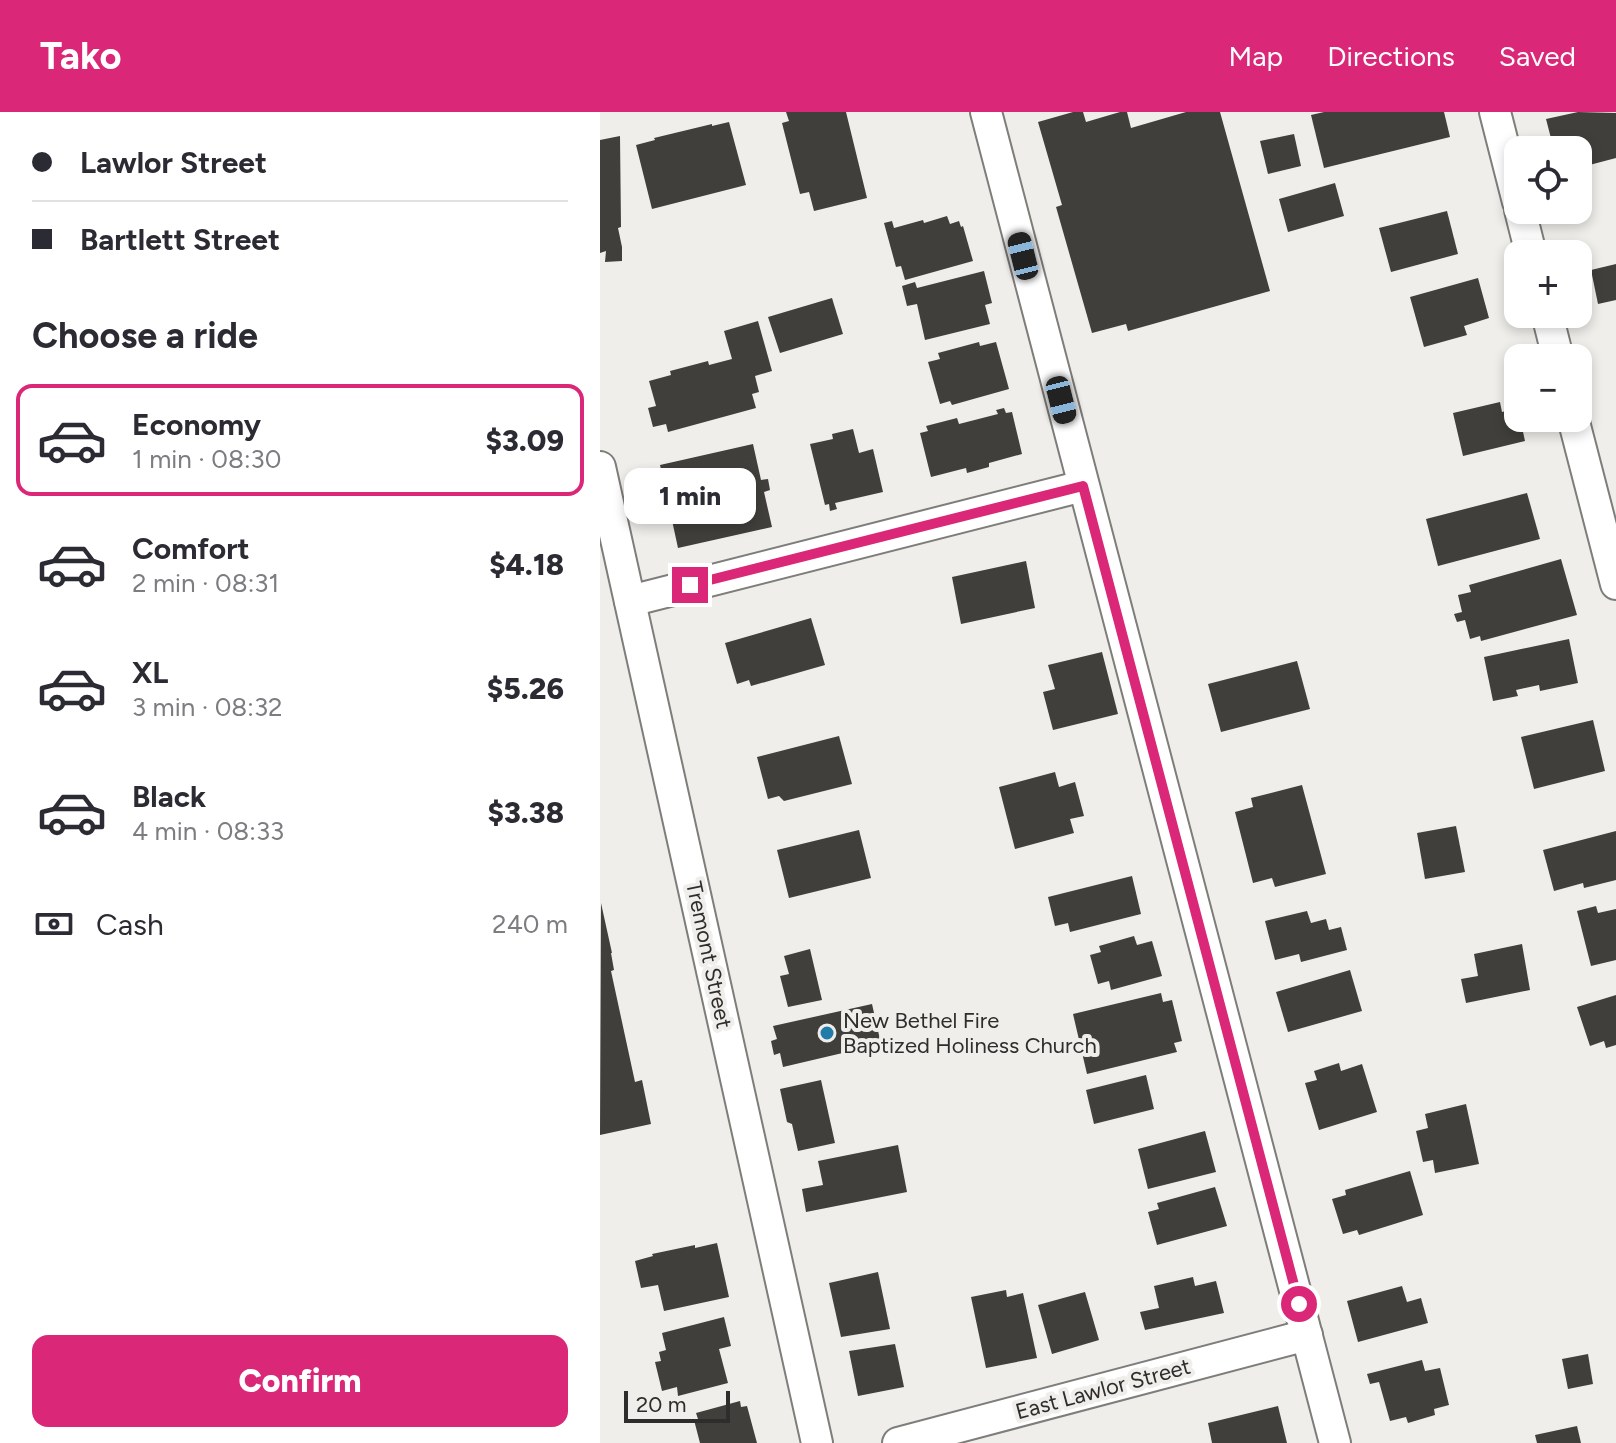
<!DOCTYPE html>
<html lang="en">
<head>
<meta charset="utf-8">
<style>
  body { margin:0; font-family:Figtree,sans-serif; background:#f2f2f3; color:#2b2b33; height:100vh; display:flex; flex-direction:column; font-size:30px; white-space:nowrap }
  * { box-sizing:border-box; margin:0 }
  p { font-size:26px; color:#7c7c81 }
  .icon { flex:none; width:44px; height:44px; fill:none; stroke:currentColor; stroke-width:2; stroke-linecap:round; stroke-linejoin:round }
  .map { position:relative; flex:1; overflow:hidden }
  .drawer { display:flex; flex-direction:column; background:#fff; width:600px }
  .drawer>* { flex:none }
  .guide { display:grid; align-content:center; height:176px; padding:0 32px; background:#fff }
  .fabs { position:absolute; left:904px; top:24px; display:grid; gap:16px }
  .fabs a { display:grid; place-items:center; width:88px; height:88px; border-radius:16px; background:#fff; box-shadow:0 4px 12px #0003; font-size:40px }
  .scale { position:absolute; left:24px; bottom:20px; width:106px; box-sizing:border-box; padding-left:8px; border:4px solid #2e2d2c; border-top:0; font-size:22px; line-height:28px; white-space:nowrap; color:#2e2d2c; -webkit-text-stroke:6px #f0eeeb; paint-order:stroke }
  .end { position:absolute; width:36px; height:36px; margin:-18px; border:10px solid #db2777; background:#fff; box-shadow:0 0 0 4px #fff }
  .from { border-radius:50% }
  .bubble { position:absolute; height:56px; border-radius:16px; background:#fff; box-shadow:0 4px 12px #0003; font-size:26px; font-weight:800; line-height:56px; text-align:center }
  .car { position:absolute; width:24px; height:48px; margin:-24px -12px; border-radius:10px; box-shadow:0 0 6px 2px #0007; background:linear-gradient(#222 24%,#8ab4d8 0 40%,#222 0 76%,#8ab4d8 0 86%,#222 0) }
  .guide b { display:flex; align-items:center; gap:28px; height:76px; font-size:30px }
  .guide b+b { border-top:2px solid #e1e1e2 }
  .guide i { width:20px; height:20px; background:#2b2b33 }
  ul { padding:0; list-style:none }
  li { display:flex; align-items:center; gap:24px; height:112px; margin:0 16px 12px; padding:0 16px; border:4px solid transparent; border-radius:16px }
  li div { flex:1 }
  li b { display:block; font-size:30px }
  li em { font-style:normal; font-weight:800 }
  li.current { border-color:#db2777 }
  li>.icon { width:72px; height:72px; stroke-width:1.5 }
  h2 { padding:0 32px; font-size:36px; line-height:96px }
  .pay { display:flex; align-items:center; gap:20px; height:88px; padding:0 32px; font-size:30px }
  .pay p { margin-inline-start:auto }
  .primary-button { display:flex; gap:16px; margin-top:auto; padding:16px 32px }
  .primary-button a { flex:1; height:92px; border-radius:16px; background:#db2777; color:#fff; font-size:32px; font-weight:800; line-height:92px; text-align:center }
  header { display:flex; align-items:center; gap:48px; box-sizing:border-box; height:112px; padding:0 40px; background:#db2777; color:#fff }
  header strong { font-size:38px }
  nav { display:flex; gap:44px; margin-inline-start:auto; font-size:28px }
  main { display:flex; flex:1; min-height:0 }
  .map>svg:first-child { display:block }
</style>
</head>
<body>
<header>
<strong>Tako</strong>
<nav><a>Map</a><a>Directions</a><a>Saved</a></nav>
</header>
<main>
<section class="drawer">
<div class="guide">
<b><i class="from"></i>Lawlor Street</b>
<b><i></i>Bartlett Street</b>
</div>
<h2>Choose a ride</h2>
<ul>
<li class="current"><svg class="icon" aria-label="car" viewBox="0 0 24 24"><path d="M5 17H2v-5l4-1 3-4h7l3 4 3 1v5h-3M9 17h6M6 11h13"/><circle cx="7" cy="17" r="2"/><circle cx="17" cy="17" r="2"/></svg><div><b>Economy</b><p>1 min · 08:30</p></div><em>$3.09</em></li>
<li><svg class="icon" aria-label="car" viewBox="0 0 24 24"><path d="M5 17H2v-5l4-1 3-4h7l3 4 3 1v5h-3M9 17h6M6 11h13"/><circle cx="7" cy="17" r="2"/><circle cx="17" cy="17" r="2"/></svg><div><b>Comfort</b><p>2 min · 08:31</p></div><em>$4.18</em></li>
<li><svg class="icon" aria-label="car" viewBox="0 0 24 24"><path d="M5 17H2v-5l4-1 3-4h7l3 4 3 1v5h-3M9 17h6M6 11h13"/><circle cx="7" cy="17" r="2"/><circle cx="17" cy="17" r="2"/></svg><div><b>XL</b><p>3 min · 08:32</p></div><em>$5.26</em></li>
<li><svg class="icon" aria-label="car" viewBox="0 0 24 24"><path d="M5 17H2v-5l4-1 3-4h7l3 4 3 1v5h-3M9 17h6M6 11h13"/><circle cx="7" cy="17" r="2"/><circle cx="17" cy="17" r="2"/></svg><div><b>Black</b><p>4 min · 08:33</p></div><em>$3.38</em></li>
</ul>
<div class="pay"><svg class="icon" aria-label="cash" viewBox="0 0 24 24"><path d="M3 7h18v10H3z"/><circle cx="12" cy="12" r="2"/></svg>Cash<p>240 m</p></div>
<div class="primary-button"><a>Confirm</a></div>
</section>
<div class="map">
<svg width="1016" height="1331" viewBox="0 0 1016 1331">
  <rect width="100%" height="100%" fill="#f0eeeb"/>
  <g fill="#403f3c">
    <path d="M 186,0 L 246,0 L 267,86 L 214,99 L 209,80 L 200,82 L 182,11 L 189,9 Z"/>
    <path d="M 473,0 L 483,0 L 486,10 L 520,0 L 527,0 L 531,16 L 586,0 L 620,0 L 670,179 L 528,219 L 526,212 L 492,221 L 456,95 L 462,93 L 438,10 Z"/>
    <path d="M 724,0 L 844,0 L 850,25 L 724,56 L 711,3 Z"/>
    <path d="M 978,0 L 1016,1 L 1016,46 L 978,56 L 978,38 L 954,38 L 946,7 Z"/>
    <path d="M 129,10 L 146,73 L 52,97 L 36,33 L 55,28 L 54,26 L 112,12 L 112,14 Z"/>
    <path d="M 694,22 L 701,54 L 668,62 L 660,29 Z"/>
    <path d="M 20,24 L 21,115 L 18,116 L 22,135 L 22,149 L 5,150 L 6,139 L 0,141 L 0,28 Z"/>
    <path d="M 735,71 L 744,104 L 688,120 L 679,87 Z"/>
    <path d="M 847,99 L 858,142 L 791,160 L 779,116 Z"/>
    <path d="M 347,104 L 350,112 L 359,109 L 361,115 L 363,114 L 373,149 L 305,168 L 301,154 L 296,155 L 284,111 L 292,109 L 294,116 L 323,108 L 324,111 Z"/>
    <path d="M 1016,152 L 1016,188 L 998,192 L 991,158 Z"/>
    <path d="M 384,159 L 392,191 L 385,193 L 390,212 L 325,228 L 317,192 L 307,194 L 302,174 L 315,170 L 317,176 Z"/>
    <path d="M 878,166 L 889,206 L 864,214 L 867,223 L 824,235 L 810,185 Z"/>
    <path d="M 232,186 L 243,222 L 180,241 L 168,205 Z"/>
    <path d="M 158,209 L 172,259 L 155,264 L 159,280 L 152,282 L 156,296 L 68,320 L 66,312 L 53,315 L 48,296 L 56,294 L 49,269 L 71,263 L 70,259 L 108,249 L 109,253 L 132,247 L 124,219 Z"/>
    <path d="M 379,230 L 380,234 L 396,230 L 409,277 L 352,293 L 350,289 L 340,292 L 328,250 L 340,247 L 338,241 Z"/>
    <path d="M 900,290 L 902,300 L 918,296 L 918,306 L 920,306 L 925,329 L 863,344 L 853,301 Z"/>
    <path d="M 404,296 L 406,301 L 412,300 L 422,342 L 389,351 L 389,355 L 367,361 L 366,356 L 331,365 L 320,321 L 328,319 L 326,314 L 357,306 L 359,312 L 398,302 L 396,298 Z"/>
    <path d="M 253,317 L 259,341 L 273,337 L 283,380 L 235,391 L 237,397 L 230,399 L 229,392 L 225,393 L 210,332 L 233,327 L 232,322 Z"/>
    <path d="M 153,332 L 161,368 L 168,367 L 170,378 L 164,380 L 172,415 L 78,436 L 60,353 Z"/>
    <path d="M 927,381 L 940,427 L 838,454 L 826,407 Z"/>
    <path d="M 961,447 L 977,503 L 881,529 L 880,524 L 870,527 L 865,508 L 857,510 L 854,502 L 862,500 L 858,483 L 871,480 L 869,473 Z"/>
    <path d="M 426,449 L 435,496 L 361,512 L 352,465 Z"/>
    <path d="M 211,506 L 225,553 L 151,574 L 149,568 L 137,572 L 125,531 Z"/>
    <path d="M 969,527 L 978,571 L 940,579 L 939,573 L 916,578 L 918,584 L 893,589 L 884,545 Z"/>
    <path d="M 502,540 L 518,602 L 453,618 L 443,580 L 455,577 L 448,553 Z"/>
    <path d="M 697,549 L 710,597 L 621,620 L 608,572 Z"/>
    <path d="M 993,608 L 1005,659 L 934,677 L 921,625 Z"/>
    <path d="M 239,624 L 252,672 L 184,689 L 179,684 L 168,687 L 157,645 Z"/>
    <path d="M 455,660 L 459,675 L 475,670 L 484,704 L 470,707 L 474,721 L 415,737 L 399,675 Z"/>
    <path d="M 702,673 L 726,762 L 675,775 L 672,766 L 653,771 L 635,700 L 653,695 L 651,686 Z"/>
    <path d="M 856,714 L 865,760 L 825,767 L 817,721 Z"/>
    <path d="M 259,718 L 271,766 L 189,786 L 177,738 Z"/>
    <path d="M 1016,719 L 1016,768 L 984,776 L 983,771 L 954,779 L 943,738 Z"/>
    <path d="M 532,764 L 541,802 L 470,820 L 468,811 L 455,814 L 448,785 Z"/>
    <path d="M 1,791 L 12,841 L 11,841 L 14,858 L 11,859 L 35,970 L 42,968 L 51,1012 L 0,1023 Z"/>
    <path d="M 996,794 L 998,801 L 1016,797 L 1016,848 L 991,854 L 977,799 Z"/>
    <path d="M 707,799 L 711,811 L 726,807 L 729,818 L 741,815 L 747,838 L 701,850 L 699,842 L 675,848 L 665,809 Z"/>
    <path d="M 534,824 L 537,833 L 552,829 L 562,864 L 511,878 L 509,869 L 498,872 L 490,843 L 501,840 L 499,834 Z"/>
    <path d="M 922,832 L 930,878 L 866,891 L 861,867 L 878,864 L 874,842 Z"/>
    <path d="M 210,837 L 222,888 L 188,895 L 180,864 L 189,862 L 184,844 Z"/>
    <path d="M 750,858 L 762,899 L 688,920 L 676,880 Z"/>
    <path d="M 561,881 L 563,890 L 572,888 L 582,929 L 574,931 L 577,940 L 487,962 L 473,902 Z"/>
    <path d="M 1016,883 L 1016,933 L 1006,936 L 1004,929 L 990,934 L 977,895 Z"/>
    <path d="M 272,892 L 281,932 L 183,955 L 180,941 L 174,943 L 171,929 L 177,927 L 173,914 Z"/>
    <path d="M 739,951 L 741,959 L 762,952 L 777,1000 L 719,1018 L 705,971 L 717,968 L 714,959 Z"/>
    <path d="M 546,963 L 554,997 L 494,1012 L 486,978 Z"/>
    <path d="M 221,968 L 235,1031 L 198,1039 L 192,1012 L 187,1010 L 180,977 Z"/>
    <path d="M 866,992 L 879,1052 L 835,1061 L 833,1048 L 823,1050 L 816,1019 L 828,1016 L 825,1002 Z"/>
    <path d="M 605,1019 L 616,1060 L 548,1077 L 538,1037 Z"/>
    <path d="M 298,1033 L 307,1080 L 206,1100 L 202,1077 L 223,1073 L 218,1049 Z"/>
    <path d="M 810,1059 L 823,1103 L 759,1123 L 757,1118 L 743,1122 L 732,1087 L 746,1083 L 745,1078 Z"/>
    <path d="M 615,1075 L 627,1114 L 557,1133 L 548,1100 L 559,1097 L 557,1091 Z"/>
    <path d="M 117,1131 L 129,1185 L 64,1199 L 58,1173 L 41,1176 L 35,1149 L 53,1144 L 52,1142 L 95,1133 L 95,1136 Z"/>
    <path d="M 278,1160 L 290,1217 L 241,1225 L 229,1171 Z"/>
    <path d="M 593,1165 L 595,1174 L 616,1169 L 624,1201 L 545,1218 L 540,1200 L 559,1196 L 554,1174 Z"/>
    <path d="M 802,1174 L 807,1190 L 821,1186 L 828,1211 L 758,1230 L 747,1189 Z"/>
    <path d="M 406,1178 L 407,1185 L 423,1181 L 437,1246 L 386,1256 L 371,1185 Z"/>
    <path d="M 485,1180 L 499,1228 L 452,1242 L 438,1193 Z"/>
    <path d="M 124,1205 L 131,1234 L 119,1237 L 128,1271 L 78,1284 L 77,1275 L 62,1279 L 55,1250 L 61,1249 L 59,1240 L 66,1238 L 62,1221 Z"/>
    <path d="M 295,1232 L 304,1275 L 258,1284 L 249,1239 Z"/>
    <path d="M 988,1242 L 993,1272 L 968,1277 L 962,1247 Z"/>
    <path d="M 822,1248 L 825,1259 L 840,1256 L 849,1293 L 834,1297 L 835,1303 L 808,1311 L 806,1305 L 790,1309 L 779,1270 L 770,1272 L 767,1262 Z"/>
    <path d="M 140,1289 L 141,1295 L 147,1294 L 157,1331 L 100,1331 L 94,1308 L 98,1307 L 96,1301 Z"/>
    <path d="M 678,1294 L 687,1331 L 612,1331 L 608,1311 Z"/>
    <path d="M 977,1314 L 981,1331 L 937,1331 L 935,1323 Z"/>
  </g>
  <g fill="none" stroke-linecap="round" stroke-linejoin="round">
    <g stroke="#7e7d7a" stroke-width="34">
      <g id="minor">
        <path d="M 386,0 L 735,1331"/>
        <path d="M 895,0 L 918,90"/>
        <path d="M 920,98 L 931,142"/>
        <path d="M 947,202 L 958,246"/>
        <path d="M 973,306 L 1016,472"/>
        <path d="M 0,355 L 217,1331"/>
        <path d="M 30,489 L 483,374"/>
        <path d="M 298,1331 L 707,1223"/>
      </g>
    </g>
    <use href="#minor" stroke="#fff" stroke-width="30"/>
  </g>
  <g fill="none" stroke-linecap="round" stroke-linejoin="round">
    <path stroke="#db2777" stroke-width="10" d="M 90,473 L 483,374 L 699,1192"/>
  </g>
  <circle fill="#227caa" stroke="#f0eeeb" stroke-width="3" cx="227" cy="921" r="8"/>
  <g text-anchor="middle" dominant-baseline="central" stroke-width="8" stroke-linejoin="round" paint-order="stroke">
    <g font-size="22" fill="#2e2d2c" stroke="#f0eeeb">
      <text transform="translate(109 843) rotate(78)">Tremont Street</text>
      <text transform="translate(503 1277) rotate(-15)">East Lawlor Street</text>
    </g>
    <g font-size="22" fill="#2e2d2c" stroke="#f0eeeb" text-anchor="start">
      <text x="243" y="908">New Bethel Fire<tspan x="243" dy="25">Baptized Holiness Church</tspan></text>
    </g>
  </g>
</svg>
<div class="fabs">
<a><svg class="icon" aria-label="locate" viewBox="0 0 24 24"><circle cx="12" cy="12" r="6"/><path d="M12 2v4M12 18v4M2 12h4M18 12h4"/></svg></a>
<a>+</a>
<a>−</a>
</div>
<div class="scale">20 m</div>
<i class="end from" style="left:699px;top:1192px"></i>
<i class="end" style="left:90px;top:473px"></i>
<div class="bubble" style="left:24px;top:356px;width:132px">1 min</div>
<i class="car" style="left:423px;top:144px;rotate:346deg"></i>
<i class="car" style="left:461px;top:288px;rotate:166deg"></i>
</div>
</main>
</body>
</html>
